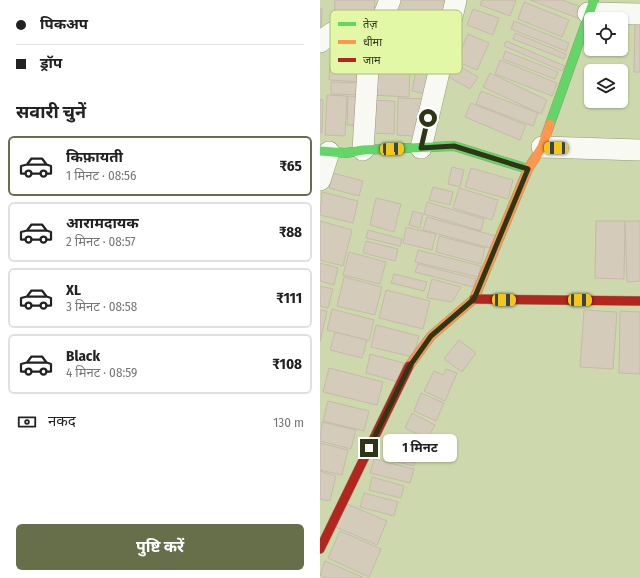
<!DOCTYPE html>
<html lang="hi">
<head>
<meta charset="utf-8">
<style>
  body { margin:0; font-family:"Fira Sans Condensed","Noto Sans Devanagari",sans-serif; background:#f6f6f6; color:#222; height:100vh; display:flex; flex-direction:column; font-size:15px; white-space:nowrap }
  * { box-sizing:border-box; margin:0 }
  p { font-size:13px; color:#767676 }
  .icon { flex:none; width:22px; height:22px; fill:none; stroke:currentColor; stroke-width:2; stroke-linecap:round; stroke-linejoin:round }
  .map { position:relative; flex:1; overflow:hidden }
  .sheet { display:flex; flex-direction:column; background:#fff; width:320px }
  .sheet>* { flex:none }
  .banner { display:grid; align-content:center; height:88px; padding:0 16px; background:#fff }
  .tools { position:absolute; left:264px; top:12px; display:grid; gap:8px }
  .tools a { display:grid; place-items:center; width:44px; height:44px; border-radius:6px; background:#fff; box-shadow:0 1px 3px #0004; font-size:20px }
  .end { position:absolute; width:18px; height:18px; margin:-9px; border:5px solid #2e3615; background:#fff; box-shadow:0 0 0 2px #fff }
  .from { border-radius:50% }
  .bubble { position:absolute; height:28px; border-radius:6px; background:#fff; box-shadow:0 1px 3px #0004; font-size:13px; font-weight:700; line-height:28px; text-align:center }
  .car { position:absolute; width:12px; height:24px; margin:-12px -6px; border-radius:5px; box-shadow:0 0 3px 1px #0007; background:linear-gradient(#f5c518 24%,#345 0 40%,#f5c518 0 76%,#345 0 86%,#f5c518 0) }
  .banner b { display:flex; align-items:center; gap:14px; height:38px; font-size:15px }
  .banner b+b { border-top:1px solid #e0e0e0 }
  .banner i { width:10px; height:10px; background:#222 }
  ul { padding:0; list-style:none }
  li { display:flex; align-items:center; gap:12px; height:60px; margin:0 8px 6px; padding:0 8px; border:2px solid #e0e0e0; border-radius:6px }
  li div { flex:1 }
  li b { display:block; font-size:15px }
  li em { font-style:normal; font-weight:700 }
  li.active { border-color:#666f4a }
  li>.icon { width:36px; height:36px; stroke-width:1.5 }
  h2 { padding:0 16px; font-size:18px; line-height:48px }
  .pay { display:flex; align-items:center; gap:10px; height:44px; padding:0 16px; font-size:15px }
  .pay p { margin-inline-start:auto }
  .button { display:flex; gap:8px; margin-top:auto; padding:8px 16px }
  .button a { flex:1; height:46px; border-radius:6px; background:#666f4a; color:#fff; font-size:16px; font-weight:700; line-height:46px; text-align:center }
  main { display:flex; flex:1; min-height:0 }
  .map>svg:first-child { display:block }
</style>
</head>
<body>
<main>
<section class="sheet">
<div class="banner">
<b><i class="from"></i>पिकअप</b>
<b><i></i>ड्रॉप</b>
</div>
<h2>सवारी चुनें</h2>
<ul>
<li class="active"><svg class="icon" aria-label="car" viewBox="0 0 24 24"><path d="M5 17H2v-5l4-1 3-4h7l3 4 3 1v5h-3M9 17h6M6 11h13"/><circle cx="7" cy="17" r="2"/><circle cx="17" cy="17" r="2"/></svg><div><b>किफ़ायती</b><p>1 मिनट · 08:56</p></div><em>₹65</em></li>
<li><svg class="icon" aria-label="car" viewBox="0 0 24 24"><path d="M5 17H2v-5l4-1 3-4h7l3 4 3 1v5h-3M9 17h6M6 11h13"/><circle cx="7" cy="17" r="2"/><circle cx="17" cy="17" r="2"/></svg><div><b>आरामदायक</b><p>2 मिनट · 08:57</p></div><em>₹88</em></li>
<li><svg class="icon" aria-label="car" viewBox="0 0 24 24"><path d="M5 17H2v-5l4-1 3-4h7l3 4 3 1v5h-3M9 17h6M6 11h13"/><circle cx="7" cy="17" r="2"/><circle cx="17" cy="17" r="2"/></svg><div><b>XL</b><p>3 मिनट · 08:58</p></div><em>₹111</em></li>
<li><svg class="icon" aria-label="car" viewBox="0 0 24 24"><path d="M5 17H2v-5l4-1 3-4h7l3 4 3 1v5h-3M9 17h6M6 11h13"/><circle cx="7" cy="17" r="2"/><circle cx="17" cy="17" r="2"/></svg><div><b>Black</b><p>4 मिनट · 08:59</p></div><em>₹108</em></li>
</ul>
<div class="pay"><svg class="icon" aria-label="cash" viewBox="0 0 24 24"><path d="M3 7h18v10H3z"/><circle cx="12" cy="12" r="2"/></svg>नकद<p>130 m</p></div>
<div class="button"><a>पुष्टि करें</a></div>
</section>
<div class="map">
<svg width="320" height="578" viewBox="0 0 320 578">
  <rect width="100%" height="100%" fill="#cdd9ac"/>
  <g fill="#d5cbbb" stroke="#c5baaa">
    <path d="M 15,0 L 55,0 L 53,27 L 14,25 Z"/>
    <path d="M 78,0 L 147,0 L 139,31 L 75,15 Z"/>
    <path d="M 162,0 L 194,0 L 196,1 L 190,16 L 160,5 Z"/>
    <path d="M 210,0 L 242,0 L 264,8 L 260,19 Z"/>
    <path d="M 204,2 L 249,20 L 242,37 L 198,19 Z"/>
    <path d="M 0,9 L 2,9 L 1,36 L 0,36 Z"/>
    <path d="M 153,9 L 179,18 L 173,35 L 147,25 Z"/>
    <path d="M 194,21 L 249,43 L 246,51 L 191,29 Z"/>
    <path d="M 315,24 L 320,24 L 320,72 L 314,72 Z"/>
    <path d="M 195,33 L 246,54 L 244,59 L 193,39 Z"/>
    <path d="M 148,34 L 169,43 L 157,70 L 136,61 Z"/>
    <path d="M 11,39 L 43,40 L 42,82 L 9,80 Z"/>
    <path d="M 186,41 L 245,66 L 242,71 L 184,46 Z"/>
    <path d="M 185,51 L 238,72 L 235,79 L 183,59 Z"/>
    <path d="M 180,60 L 237,83 L 232,96 L 175,74 Z"/>
    <path d="M 134,63 L 158,77 L 150,89 L 127,76 Z"/>
    <path d="M 52,66 L 90,68 L 89,97 L 51,95 Z"/>
    <path d="M 96,70 L 116,74 L 112,95 L 92,91 Z"/>
    <path d="M 170,73 L 227,100 L 221,114 L 163,87 Z"/>
    <path d="M 11,82 L 45,83 L 44,95 L 11,94 Z"/>
    <path d="M 161,91 L 218,113 L 213,126 L 156,104 Z"/>
    <path d="M 7,95 L 27,96 L 25,136 L 5,135 Z"/>
    <path d="M 28,96 L 42,97 L 41,126 L 27,125 Z"/>
    <path d="M 78,98 L 112,99 L 110,137 L 77,135 Z"/>
    <path d="M 0,99 L 3,100 L 2,133 L 0,132 Z"/>
    <path d="M 49,100 L 75,101 L 74,134 L 48,133 Z"/>
    <path d="M 151,103 L 206,125 L 200,140 L 145,117 Z"/>
    <path d="M 132,167 L 144,170 L 140,187 L 128,184 Z"/>
    <path d="M 151,168 L 193,180 L 188,199 L 145,187 Z"/>
    <path d="M 13,173 L 43,181 L 39,196 L 9,188 Z"/>
    <path d="M 113,187 L 133,192 L 130,205 L 109,200 Z"/>
    <path d="M 139,188 L 178,200 L 172,220 L 133,208 Z"/>
    <path d="M 2,192 L 38,201 L 33,223 L 0,215 Z"/>
    <path d="M 56,198 L 81,204 L 74,232 L 50,225 Z"/>
    <path d="M 107,202 L 164,219 L 161,231 L 104,214 Z"/>
    <path d="M 93,211 L 103,214 L 100,228 L 89,225 Z"/>
    <path d="M 107,217 L 176,236 L 170,248 L 103,230 Z"/>
    <path d="M 0,221 L 32,230 L 23,266 L 0,260 Z"/>
    <path d="M 276,221 L 305,221 L 304,279 L 275,278 Z"/>
    <path d="M 305,221 L 320,221 L 320,281 L 307,282 Z"/>
    <path d="M 86,227 L 116,234 L 112,250 L 83,243 Z"/>
    <path d="M 48,230 L 82,239 L 80,246 L 46,238 Z"/>
    <path d="M 119,236 L 165,248 L 161,264 L 116,252 Z"/>
    <path d="M 46,241 L 78,249 L 75,261 L 43,253 Z"/>
    <path d="M 98,250 L 161,266 L 158,277 L 95,262 Z"/>
    <path d="M 29,252 L 66,262 L 60,284 L 23,275 Z"/>
    <path d="M 0,263 L 18,268 L 14,285 L 0,281 Z"/>
    <path d="M 98,264 L 156,279 L 153,287 L 95,272 Z"/>
    <path d="M 74,274 L 107,282 L 104,291 L 71,283 Z"/>
    <path d="M 24,277 L 62,287 L 55,315 L 17,306 Z"/>
    <path d="M 112,279 L 141,287 L 132,302 L 107,298 Z"/>
    <path d="M 0,286 L 13,289 L 8,308 L 0,306 Z"/>
    <path d="M 66,290 L 110,301 L 103,329 L 59,318 Z"/>
    <path d="M 12,309 L 54,320 L 49,341 L 7,330 Z"/>
    <path d="M 0,310 L 7,311 L 0,342 Z"/>
    <path d="M 264,310 L 297,312 L 293,369 L 260,367 Z"/>
    <path d="M 300,311 L 320,312 L 320,374 L 299,373 Z"/>
    <path d="M 56,325 L 99,336 L 93,357 L 51,347 Z"/>
    <path d="M 15,332 L 47,340 L 42,358 L 10,350 Z"/>
    <path d="M 139,340 L 156,353 L 142,372 L 124,359 Z"/>
    <path d="M 50,354 L 84,363 L 79,382 L 46,373 Z"/>
    <path d="M 9,368 L 63,382 L 57,405 L 3,392 Z"/>
    <path d="M 126,369 L 137,373 L 125,401 L 104,391 L 114,371 L 123,375 Z"/>
    <path d="M 101,393 L 124,403 L 116,421 L 94,411 Z"/>
    <path d="M 8,401 L 49,411 L 44,431 L 3,421 Z"/>
    <path d="M 92,413 L 115,425 L 107,439 L 85,428 Z"/>
    <path d="M 2,422 L 36,430 L 31,449 L 0,441 Z"/>
    <path d="M 74,440 L 99,447 L 94,466 L 69,460 Z"/>
    <path d="M 0,443 L 28,450 L 22,475 L 0,470 Z"/>
    <path d="M 54,459 L 94,469 L 90,483 L 50,473 Z"/>
    <path d="M 0,471 L 16,476 L 10,501 L 0,499 Z"/>
    <path d="M 52,477 L 84,486 L 81,498 L 49,490 Z"/>
    <path d="M 44,493 L 78,502 L 74,516 L 40,507 Z"/>
    <path d="M 25,503 L 67,521 L 57,545 L 16,527 Z"/>
    <path d="M 20,531 L 61,549 L 49,577 L 8,558 Z"/>
    <path d="M 5,561 L 42,577 L 42,578 L 7,578 L 0,575 Z"/>
  </g>
  <g fill="none" stroke-linecap="round" stroke-linejoin="round">
    <g stroke="#929a77" stroke-width="22">
      <g id="street">
        <path d="M 268,13 L 320,14"/>
        <path d="M 0,42 L 12,33 L 55,38"/>
        <path d="M 222,147 L 320,150"/>
        <path d="M 101,148 L 136,0"/>
        <path d="M 43,150 L 49,52 L 70,0"/>
        <path d="M 0,180 L 9,152"/>
      </g>
    </g>
    <g stroke="#929a77" stroke-width="10">
      <g id="fast">
        <path d="M 230,124 L 274,0"/>
        <path d="M 0,151 L 26,153 L 43,150 L 134,146 L 208,169"/>
      </g>
    </g>
    <g stroke="#929a77" stroke-width="10">
      <path id="slow" d="M 89,366 L 111,336 L 154,299 L 208,169 L 222,147 L 230,124"/>
    </g>
    <g stroke="#929a77" stroke-width="10">
      <g id="jam">
        <path d="M 154,299 L 320,301"/>
        <path d="M 0,549 L 89,366"/>
      </g>
    </g>
    <use href="#street" stroke="#f8f9f3" stroke-width="21"/>
    <use href="#fast" stroke="#63d668" stroke-width="9"/>
    <use href="#slow" stroke="#ff974d" stroke-width="9"/>
    <use href="#jam" stroke="#b3261e" stroke-width="9"/>
  </g>
  <g fill="none" stroke-linecap="round" stroke-linejoin="round">
    <path stroke="#2e3615" stroke-width="5" d="M 49,448 L 89,367 L 111,336 L 154,299 L 208,169 L 134,146 L 101,148 L 108,118"/>
  </g>
  <rect x="10" y="10" width="132" height="64" rx="6" fill="#e2f8a6" stroke="#acbe7a" stroke-width="1"/>
  <rect x="18" y="22" width="18" height="4" fill="#63d668"/>
  <rect x="18" y="40" width="18" height="4" fill="#ff974d"/>
  <rect x="18" y="58" width="18" height="4" fill="#b3261e"/>
  <g font-size="11" fill="#2e3615">
    <text x="43" y="28">तेज़</text>
    <text x="43" y="46">धीमा</text>
    <text x="43" y="64">जाम</text>
  </g>
</svg>
<div class="tools">
<a><svg class="icon" aria-label="locate" viewBox="0 0 24 24"><circle cx="12" cy="12" r="6"/><path d="M12 2v4M12 18v4M2 12h4M18 12h4"/></svg></a>
<a><svg class="icon" aria-label="layers" viewBox="0 0 24 24"><path d="M12 4l9 5-9 5-9-5zM3 14l9 5 9-5"/></svg></a>
</div>
<i class="end from" style="left:108px;top:118px"></i>
<i class="end" style="left:49px;top:448px"></i>
<div class="bubble" style="left:63px;top:434px;width:74px">1 मिनट</div>
<i class="car" style="left:236px;top:148px;rotate:271deg"></i>
<i class="car" style="left:72px;top:149px;rotate:88deg"></i>
<i class="car" style="left:184px;top:300px;rotate:91deg"></i>
<i class="car" style="left:260px;top:300px;rotate:91deg"></i>
</div>
</main>
</body>
</html>
